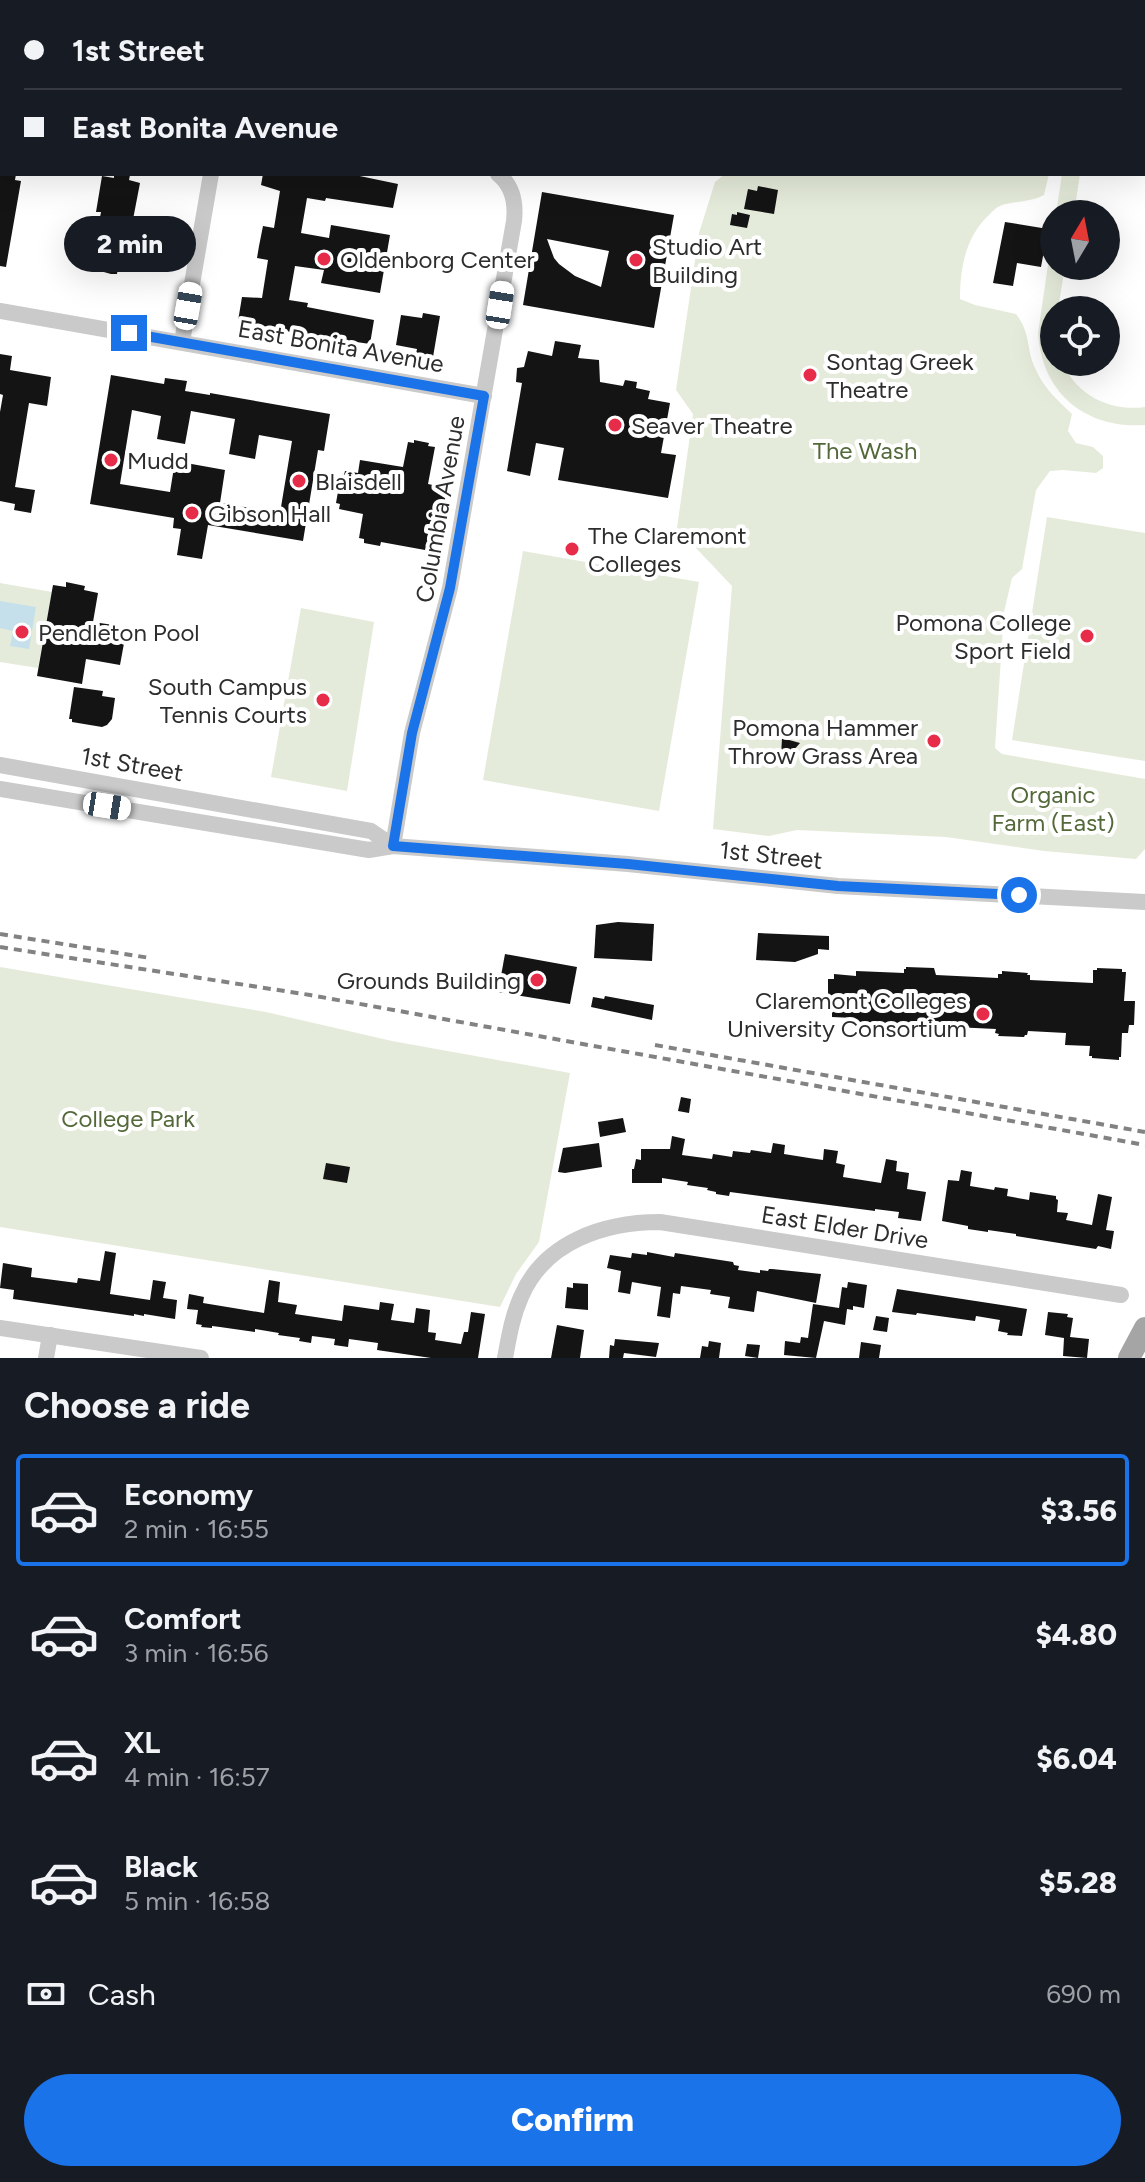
<!DOCTYPE html>
<html lang="en">
<head>
<meta charset="utf-8">
<style>
  body { margin:0; font-family:Figtree,sans-serif; background:#20242c; color:#f1f3f6; height:100vh; display:flex; flex-direction:column; font-size:30px; white-space:nowrap }
  * { box-sizing:border-box; margin:0 }
  p { font-size:26px; color:#9ea1a6 }
  .icon { flex:none; width:44px; height:44px; fill:none; stroke:currentColor; stroke-width:2; stroke-linecap:round; stroke-linejoin:round }
  .map { position:relative; height:1358px; overflow:hidden }
  .side { display:flex; flex-direction:column; background:#171b24; flex:1 }
  .side>* { flex:none }
  .banner { position:absolute; left:0px; top:0px; width:1146px; height:176px; box-shadow:0 8px 32px #0002; display:grid; align-content:center; height:176px; padding:0 24px; background:#171b24 }
  .needle { width:52px; rotate:10deg }
  .controls { position:absolute; left:1040px; top:200px; display:grid; gap:16px }
  .controls a { display:grid; place-items:center; width:80px; height:80px; border-radius:50%; background:#171b24; box-shadow:0 8px 32px #0002; font-size:40px }
  .end { position:absolute; width:36px; height:36px; margin:-18px; border:10px solid #1a73e8; background:#fff; box-shadow:0 0 0 4px #fff }
  .from { border-radius:50% }
  .bubble { position:absolute; height:56px; border-radius:28px; background:#171b24; box-shadow:0 8px 32px #0002; font-size:26px; font-weight:800; line-height:56px; text-align:center }
  .car { position:absolute; width:24px; height:48px; margin:-24px -12px; border-radius:10px; box-shadow:0 0 6px 2px #0007; background:linear-gradient(#fff 24%,#345 0 40%,#fff 0 76%,#345 0 86%,#fff 0) }
  .banner b { display:flex; align-items:center; gap:28px; height:76px; font-size:30px }
  .banner b+b { border-top:2px solid #363941 }
  .banner i { width:20px; height:20px; background:#f1f3f6 }
  ul { padding:0; list-style:none }
  li { display:flex; align-items:center; gap:24px; height:112px; margin:0 16px 12px; padding:0 8px; border:4px solid transparent; border-radius:8px }
  li div { flex:1 }
  li b { display:block; font-size:30px }
  li em { font-style:normal; font-weight:800 }
  li.current { border-color:#1a73e8 }
  li>.icon { width:72px; height:72px; stroke-width:1.5 }
  h2 { padding:0 24px; font-size:36px; line-height:96px }
  .pay { display:flex; align-items:center; gap:20px; height:88px; padding:0 24px; font-size:30px }
  .pay p { margin-inline-start:auto }
  .cta { display:flex; gap:16px; margin-top:auto; padding:16px 24px }
  .cta a { flex:1; height:92px; border-radius:48px; background:#1a73e8; color:#fff; font-size:32px; font-weight:800; line-height:92px; text-align:center }
  .map>svg:first-child { display:block }
</style>
</head>
<body>
<div class="map">
<svg width="1145" height="1358" viewBox="0 0 1145 1358">
  <rect width="100%" height="100%" fill="#fff"/>
  <g fill="#e5ebda">
    <path d="M 0,0 L 252,0 L 252,2 L 2,2 L 2,71 L 0,70 Z"/>
    <rect x="535" y="0" width="271" height="2"/>
    <path d="M 905,0 L 1098,0 L 1097,2 L 901,2 Z"/>
    <path d="M 725,174 L 1049,174 L 1044,195 C 1031,202 1016,201 1002,205 C 996,207 992,212 987,217 C 965,239 960,269 960,299 L 975,305 L 1016,314 C 1031,333 1026,348 1035,368 C 1043,387 1057,400 1072,414 L 1068,431 L 1076,443 L 1093,447 L 1103,456 L 1103,468 L 1096,473 L 1063,470 L 1050,471 L 1036,490 L 1022,569 L 1012,578 L 1004,612 L 995,748 L 1002,754 L 1145,779 L 1145,849 L 1136,859 L 1044,851 L 946,837 L 797,830 L 769,836 L 713,829 L 732,586 L 677,528 L 693,414 L 676,390 L 699,233 L 715,182 Z"/>
    <path d="M 1062,174 L 1080,174 L 1074,214 L 1056,214 Z"/>
    <path d="M 1054,224 L 1054,266 L 1065,266 L 1058,310 L 1054,310 L 1054,362 L 1062,362 C 1076,395 1110,412 1145,407 L 1145,425 C 1085,429 1042,393 1038,333 Z"/>
    <path d="M 1047,517 L 1145,533 L 1145,761 L 1012,740 Z"/>
    <path d="M 523,551 L 699,582 L 659,811 L 483,780 Z"/>
    <path d="M 0,583 L 52,592 L 38,668 L 0,662 Z"/>
    <path d="M 301,608 L 374,622 L 347,791 L 271,777 Z"/>
    <path d="M 0,967 L 266,1012 L 392,1041 L 570,1073 L 539,1242 L 516,1274 L 500,1307 L 0,1227 Z"/>
  </g>
  <path fill="#c5e0eb" d="M 0,601 L 36,607 L 29,649 L 10,646 L 13,631 L 0,628 Z"/>
  <g fill="#141414" fill-rule="evenodd">
    <path d="M 0,174 L 16,174 L 15,180 L 21,181 L 6,267 L 0,266 Z"/>
    <path d="M 114,174 L 130,175 L 129,180 L 140,183 L 130,235 L 125,235 L 124,243 L 122,243 L 117,274 L 111,274 L 93,269 L 95,260 L 84,258 L 86,246 L 96,239 L 101,212 L 96,212 L 102,176 L 114,178 Z"/>
    <path d="M 263,174 L 350,174 L 398,184 L 393,208 L 326,198 L 325,201 L 307,198 L 301,233 L 329,238 L 331,225 L 390,235 L 380,293 L 321,283 L 324,270 L 295,266 L 289,300 L 308,303 L 307,307 L 374,320 L 370,344 L 302,334 L 301,339 L 290,337 L 291,332 L 238,321 L 242,297 L 262,298 L 268,260 L 257,258 L 259,246 L 263,226 L 274,228 L 280,191 L 261,185 Z"/>
    <path d="M 758,186 L 778,190 L 774,214 L 744,209 L 748,189 L 757,191 Z"/>
    <path d="M 542,192 L 674,215 L 654,328 L 523,305 ZM 547,239 L 609,251 L 601,287 L 575,276 L 559,264 L 554,258 Z"/>
    <path d="M 737,212 L 750,215 L 747,228 L 730,225 L 732,214 L 737,215 Z"/>
    <path d="M 1005,222 L 1048,229 L 1041,267 L 1017,263 L 1013,286 L 993,283 Z"/>
    <path d="M 423,313 L 440,316 L 433,357 L 416,354 L 417,349 L 396,345 L 401,315 L 422,318 Z"/>
    <path d="M 555,341 L 581,345 L 578,358 L 599,360 L 600,382 L 623,386 L 625,380 L 637,382 L 636,388 L 650,391 L 648,399 L 670,403 L 661,453 L 676,455 L 668,498 L 558,480 L 564,448 L 536,443 L 530,476 L 507,471 L 522,383 L 516,382 L 517,368 L 524,367 L 528,351 L 552,356 Z"/>
    <path d="M 0,354 L 12,356 L 10,370 L 51,377 L 47,406 L 29,403 L 15,487 L 35,490 L 31,513 L 14,510 L 15,504 L 0,501 L 0,412 L 3,395 L 0,394 Z"/>
    <path d="M 111,375 L 164,384 L 165,378 L 187,381 L 185,391 L 210,395 L 210,393 L 330,414 L 324,451 L 318,450 L 303,541 L 208,525 L 202,559 L 177,555 L 181,529 L 173,528 L 174,518 L 90,504 ZM 132,410 L 161,416 L 157,439 L 185,444 L 191,411 L 235,419 L 229,454 L 255,459 L 259,435 L 292,441 L 280,513 L 220,503 L 225,470 L 175,461 L 170,492 L 120,484 Z"/>
    <path d="M 414,440 L 429,443 L 428,446 L 435,447 L 428,484 L 447,488 L 436,552 L 381,542 L 380,546 L 364,543 L 364,539 L 359,538 L 363,514 L 339,509 L 340,504 L 336,503 L 341,474 L 344,475 L 345,471 L 358,473 L 360,460 L 403,467 L 408,442 L 414,443 Z"/>
    <path d="M 66,582 L 85,586 L 84,590 L 98,593 L 93,622 L 127,627 L 120,665 L 86,659 L 82,684 L 37,676 L 53,585 L 66,587 Z"/>
    <path d="M 74,687 L 103,691 L 102,696 L 115,698 L 112,719 L 107,725 L 102,727 L 72,722 L 72,719 L 69,719 Z"/>
    <path d="M 782,738 L 800,743 L 793,751 L 781,757 Z"/>
    <path d="M 618,922 L 654,924 L 652,961 L 594,958 L 596,925 Z"/>
    <path d="M 758,933 L 829,936 L 829,950 L 818,949 L 818,954 L 795,962 L 756,960 Z"/>
    <path d="M 505,954 L 577,967 L 570,1004 L 498,992 Z"/>
    <path d="M 906,967 L 934,968 L 936,975 L 998,978 L 998,974 L 1002,974 L 1002,971 L 1028,973 L 1027,975 L 1030,975 L 1030,980 L 1093,983 L 1093,970 L 1097,970 L 1097,968 L 1122,969 L 1122,972 L 1126,972 L 1124,1001 L 1135,1001 L 1134,1025 L 1129,1025 L 1128,1033 L 1122,1033 L 1121,1057 L 1119,1057 L 1119,1060 L 1092,1058 L 1092,1056 L 1089,1056 L 1090,1046 L 1065,1045 L 1066,1033 L 1028,1031 L 1027,1035 L 1025,1035 L 1024,1037 L 998,1036 L 999,1034 L 995,1033 L 996,1029 L 933,1026 L 933,1030 L 929,1030 L 929,1033 L 904,1031 L 904,1029 L 901,1029 L 901,1024 L 853,1022 L 854,1018 L 832,1017 L 832,1012 L 822,1010 L 822,996 L 828,994 L 828,979 L 834,979 L 834,974 L 856,976 L 856,971 L 904,973 L 904,969 L 906,969 Z"/>
    <path d="M 605,996 L 654,1005 L 652,1020 L 591,1007 L 593,997 L 604,999 Z"/>
    <path d="M 681,1097 L 691,1099 L 689,1113 L 678,1111 Z"/>
    <path d="M 623,1118 L 626,1132 L 600,1137 L 598,1122 Z"/>
    <path d="M 672,1136 L 685,1139 L 682,1155 L 712,1159 L 713,1154 L 732,1157 L 733,1151 L 750,1153 L 751,1150 L 771,1153 L 773,1143 L 785,1145 L 784,1154 L 809,1158 L 823,1160 L 824,1149 L 838,1151 L 836,1163 L 845,1165 L 843,1177 L 881,1183 L 886,1159 L 897,1161 L 896,1171 L 909,1173 L 907,1189 L 926,1192 L 921,1221 L 898,1218 L 899,1212 L 875,1209 L 875,1211 L 730,1192 L 729,1196 L 716,1194 L 716,1192 L 707,1190 L 708,1188 L 687,1185 L 688,1182 L 662,1178 L 662,1183 L 632,1183 L 632,1169 L 634,1169 L 636,1159 L 641,1160 L 641,1149 L 670,1149 Z"/>
    <path d="M 599,1143 L 602,1167 L 565,1173 L 558,1172 L 563,1148 Z"/>
    <path d="M 326,1163 L 350,1167 L 347,1183 L 323,1179 Z"/>
    <path d="M 961,1170 L 972,1172 L 970,1186 L 994,1190 L 995,1187 L 1008,1189 L 1007,1196 L 1029,1200 L 1030,1192 L 1056,1196 L 1056,1199 L 1058,1200 L 1057,1212 L 1068,1213 L 1066,1220 L 1092,1225 L 1098,1194 L 1112,1197 L 1106,1230 L 1114,1231 L 1111,1249 L 1098,1246 L 1096,1249 L 1016,1236 L 1016,1234 L 988,1230 L 988,1232 L 968,1229 L 968,1226 L 942,1221 L 948,1180 L 959,1181 Z"/>
    <path d="M 105,1251 L 116,1253 L 110,1294 L 150,1300 L 153,1280 L 166,1282 L 163,1298 L 177,1300 L 175,1319 L 144,1314 L 144,1316 L 134,1314 L 134,1316 L 13,1299 L 14,1290 L 0,1288 L 3,1263 L 32,1268 L 31,1277 L 77,1283 L 78,1278 L 100,1281 Z"/>
    <path d="M 647,1252 L 674,1257 L 675,1253 L 733,1262 L 734,1265 L 739,1266 L 738,1270 L 760,1273 L 760,1270 L 768,1271 L 769,1269 L 772,1269 L 821,1274 L 816,1303 L 757,1291 L 754,1312 L 728,1308 L 730,1297 L 710,1294 L 711,1290 L 681,1286 L 680,1294 L 673,1293 L 670,1318 L 657,1316 L 661,1287 L 632,1282 L 630,1294 L 618,1292 L 621,1271 L 607,1268 L 610,1255 L 631,1258 L 632,1253 L 647,1255 Z"/>
    <path d="M 269,1280 L 280,1282 L 278,1302 L 297,1305 L 295,1314 L 342,1321 L 344,1305 L 379,1310 L 380,1302 L 394,1304 L 391,1320 L 414,1323 L 416,1308 L 430,1310 L 428,1332 L 436,1333 L 435,1340 L 461,1344 L 464,1332 L 468,1332 L 471,1312 L 485,1314 L 478,1358 L 431,1358 L 377,1350 L 378,1343 L 349,1339 L 348,1347 L 334,1345 L 335,1339 L 312,1336 L 311,1343 L 299,1341 L 300,1338 L 278,1335 L 279,1333 L 255,1329 L 255,1332 L 220,1327 L 212,1326 L 212,1328 L 201,1327 L 202,1325 L 196,1324 L 198,1310 L 187,1309 L 189,1294 L 204,1297 L 203,1303 L 264,1313 Z"/>
    <path d="M 848,1282 L 867,1285 L 864,1308 L 853,1306 L 853,1310 L 847,1309 L 845,1325 L 824,1321 L 816,1358 L 784,1355 L 785,1341 L 800,1343 L 801,1337 L 808,1338 L 813,1304 L 839,1308 L 842,1287 L 847,1288 Z"/>
    <path d="M 573,1283 L 588,1284 L 588,1310 L 565,1308 L 567,1287 L 573,1288 Z"/>
    <path d="M 897,1289 L 1027,1309 L 1022,1336 L 1007,1335 L 1008,1333 L 998,1331 L 1000,1320 L 976,1316 L 975,1321 L 917,1313 L 916,1315 L 892,1312 Z"/>
    <path d="M 1048,1312 L 1068,1314 L 1067,1317 L 1073,1318 L 1070,1337 L 1089,1339 L 1087,1358 L 1063,1356 L 1064,1338 L 1045,1335 Z"/>
    <path d="M 876,1316 L 889,1318 L 887,1332 L 873,1330 Z"/>
    <path d="M 557,1325 L 584,1330 L 580,1358 L 551,1358 Z"/>
    <path d="M 615,1339 L 659,1343 L 656,1357 L 624,1353 L 623,1358 L 609,1358 L 610,1345 L 614,1346 Z"/>
    <path d="M 709,1341 L 721,1343 L 719,1358 L 700,1358 L 702,1346 L 708,1347 Z"/>
    <path d="M 861,1342 L 881,1345 L 879,1358 L 859,1358 Z"/>
    <path d="M 747,1344 L 760,1345 L 758,1358 L 745,1356 Z"/>
  </g>
  <g fill="none" stroke-linecap="round" stroke-linejoin="round">
    <g stroke="#cacaca" stroke-width="16">
      <path d="M 0,311 L 484,396"/>
      <path d="M 182,342 L 211,174"/>
      <path d="M 0,765 L 371,831 L 393,846"/>
      <path d="M 0,789 L 369,850 L 393,846 L 628,864 L 838,886 L 1145,902"/>
      <path d="M 393,846 L 412,733 L 450,588 L 514,221 C 516,203 513,186 498,174"/>
      <path d="M 0,1328 L 201,1358"/>
      <path d="M 46,1358 L 50,1335"/>
      <path d="M 505,1358 C 509,1337 512,1317 521,1297 C 544,1242 604,1222 660,1222 L 1121,1295"/>
    </g>
    <path stroke="#a5a5a5" stroke-width="22" d="M 1129,1358 L 1145,1328"/>
    <g stroke="#828282" stroke-width="4" stroke-dasharray="8 6" stroke-linecap="butt">
      <path d="M 0,934 L 150,958"/>
      <path d="M 0,947 L 310,995 L 1145,1145"/>
      <path d="M 655,1045 L 1145,1132"/>
    </g>
  </g>
  <g fill="none" stroke-linecap="round" stroke-linejoin="round">
    <path stroke="#1a73e8" stroke-width="10" d="M 129,333 L 484,396 L 450,588 L 412,733 L 393,846 L 628,864 L 838,886 L 1019,895"/>
  </g>
  <g fill="#e72c4a" stroke="#fff" stroke-width="3">
    <circle cx="324" cy="259" r="8"/>
    <circle cx="636" cy="260" r="8"/>
    <circle cx="810" cy="375" r="8"/>
    <circle cx="615" cy="425" r="8"/>
    <circle cx="111" cy="460" r="8"/>
    <circle cx="299" cy="481" r="8"/>
    <circle cx="192" cy="513" r="8"/>
    <circle cx="572" cy="549" r="8"/>
    <circle cx="22" cy="632" r="8"/>
    <circle cx="1087" cy="636" r="8"/>
    <circle cx="323" cy="700" r="8"/>
    <circle cx="934" cy="741" r="8"/>
    <circle cx="537" cy="980" r="8"/>
    <circle cx="983" cy="1014" r="8"/>
  </g>
  <g text-anchor="middle" dominant-baseline="central" stroke-width="8" stroke-linejoin="round" paint-order="stroke">
    <g font-size="24" fill="#2d2d2d" stroke="#fff" text-anchor="start">
      <text x="652" y="246">Studio Art<tspan x="652" dy="28">Building</tspan></text>
      <text x="340" y="259">Oldenborg Center</text>
      <text x="826" y="361">Sontag Greek<tspan x="826" dy="28">Theatre</tspan></text>
      <text x="631" y="425">Seaver Theatre</text>
      <text x="127" y="460">Mudd</text>
      <text x="315" y="481">Blaisdell</text>
      <text x="208" y="513">Gibson Hall</text>
      <text x="588" y="535">The Claremont<tspan x="588" dy="28">Colleges</tspan></text>
      <text x="1071" y="622" text-anchor="end">Pomona College<tspan x="1071" dy="28">Sport Field</tspan></text>
      <text x="38" y="632">Pendleton Pool</text>
      <text x="307" y="686" text-anchor="end">South Campus<tspan x="307" dy="28">Tennis Courts</tspan></text>
      <text x="918" y="727" text-anchor="end">Pomona Hammer<tspan x="918" dy="28">Throw Grass Area</tspan></text>
      <text x="521" y="980" text-anchor="end">Grounds Building</text>
      <text x="967" y="1000" text-anchor="end">Claremont Colleges<tspan x="967" dy="28">University Consortium</tspan></text>
    </g>
    <g font-size="24" fill="#2d2d2d" stroke="#fff">
      <text transform="translate(341 346) rotate(10)">East Bonita Avenue</text>
      <text transform="translate(440 509) rotate(-80)">Columbia Avenue</text>
      <text transform="translate(132 764) rotate(10)">1st Street</text>
      <text transform="translate(771 855) rotate(6)">1st Street</text>
      <text transform="translate(845 1227) rotate(9)">East Elder Drive</text>
    </g>
    <g font-size="24" fill="#54693a" stroke="#fff">
      <text x="865" y="450">The Wash</text>
      <text x="1053" y="794">Organic<tspan x="1053" dy="28">Farm (East)</tspan></text>
      <text x="128" y="1118">College Park</text>
    </g>
  </g>
</svg>
<div class="controls">
<a><svg class="needle" viewBox="-14 -14 28 28"><path d="M0-13l5 13h-10z" fill="#e53935"/><path d="M0 13l5-13h-10z" fill="#9ea1a6"/></svg></a>
<a><svg class="icon" aria-label="locate" viewBox="0 0 24 24"><circle cx="12" cy="12" r="6"/><path d="M12 2v4M12 18v4M2 12h4M18 12h4"/></svg></a>
</div>
<i class="end from" style="left:1019px;top:895px"></i>
<i class="end" style="left:129px;top:333px"></i>
<div class="bubble" style="left:64px;top:216px;width:132px">2 min</div>
<i class="car" style="left:500px;top:305px;rotate:9deg"></i>
<i class="car" style="left:188px;top:306px;rotate:10deg"></i>
<i class="car" style="left:107px;top:806px;rotate:99deg"></i>
<div class="banner">
<b><i class="from"></i>1st Street</b>
<b><i></i>East Bonita Avenue</b>
</div>
</div>
<section class="side">
<h2>Choose a ride</h2>
<ul>
<li class="current"><svg class="icon" aria-label="car" viewBox="0 0 24 24"><path d="M5 17H2v-5l4-1 3-4h7l3 4 3 1v5h-3M9 17h6M6 11h13"/><circle cx="7" cy="17" r="2"/><circle cx="17" cy="17" r="2"/></svg><div><b>Economy</b><p>2 min · 16:55</p></div><em>$3.56</em></li>
<li><svg class="icon" aria-label="car" viewBox="0 0 24 24"><path d="M5 17H2v-5l4-1 3-4h7l3 4 3 1v5h-3M9 17h6M6 11h13"/><circle cx="7" cy="17" r="2"/><circle cx="17" cy="17" r="2"/></svg><div><b>Comfort</b><p>3 min · 16:56</p></div><em>$4.80</em></li>
<li><svg class="icon" aria-label="car" viewBox="0 0 24 24"><path d="M5 17H2v-5l4-1 3-4h7l3 4 3 1v5h-3M9 17h6M6 11h13"/><circle cx="7" cy="17" r="2"/><circle cx="17" cy="17" r="2"/></svg><div><b>XL</b><p>4 min · 16:57</p></div><em>$6.04</em></li>
<li><svg class="icon" aria-label="car" viewBox="0 0 24 24"><path d="M5 17H2v-5l4-1 3-4h7l3 4 3 1v5h-3M9 17h6M6 11h13"/><circle cx="7" cy="17" r="2"/><circle cx="17" cy="17" r="2"/></svg><div><b>Black</b><p>5 min · 16:58</p></div><em>$5.28</em></li>
</ul>
<div class="pay"><svg class="icon" aria-label="cash" viewBox="0 0 24 24"><path d="M3 7h18v10H3z"/><circle cx="12" cy="12" r="2"/></svg>Cash<p>690 m</p></div>
<div class="cta"><a>Confirm</a></div>
</section>
</body>
</html>
